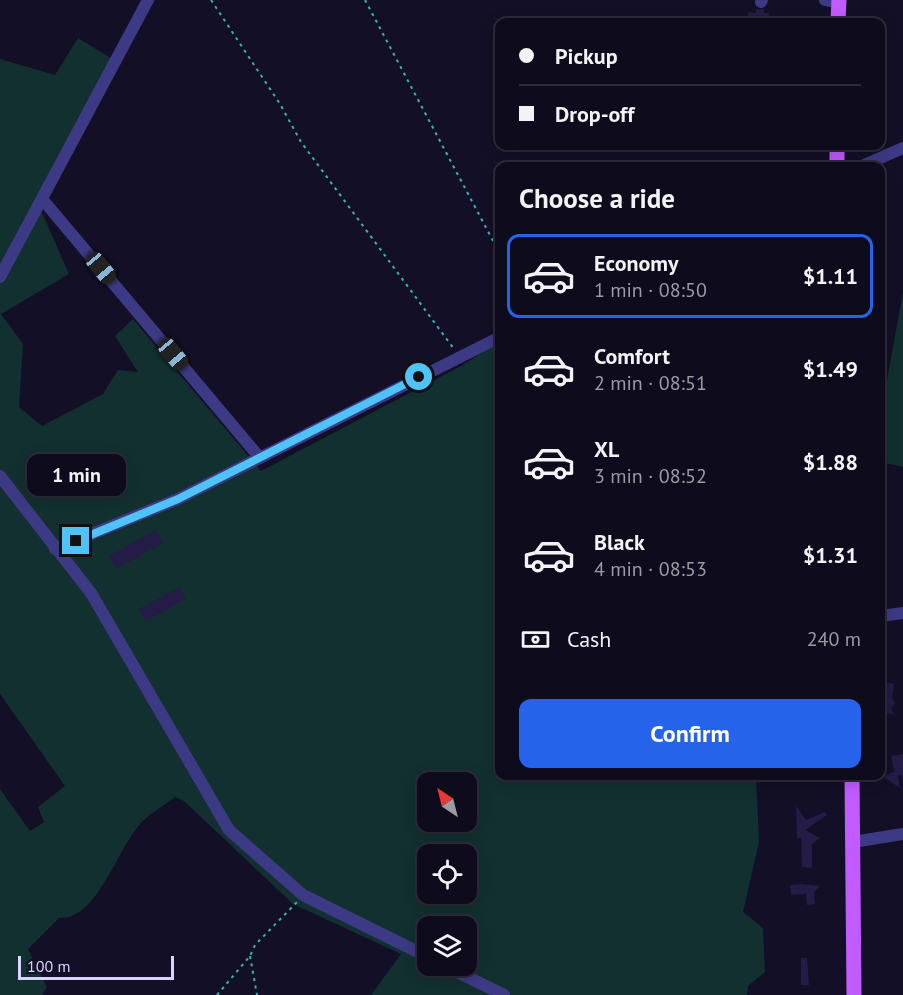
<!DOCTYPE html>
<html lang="en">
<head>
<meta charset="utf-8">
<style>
  body { margin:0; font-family:"PT Sans",sans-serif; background:#1c1929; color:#f1f3f6; height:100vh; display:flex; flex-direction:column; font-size:22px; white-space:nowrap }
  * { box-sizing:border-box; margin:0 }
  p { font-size:20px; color:#9b9ba3 }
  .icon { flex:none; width:33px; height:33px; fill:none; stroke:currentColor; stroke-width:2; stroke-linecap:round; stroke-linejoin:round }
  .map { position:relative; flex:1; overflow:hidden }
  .side { position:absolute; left:495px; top:162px; width:390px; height:618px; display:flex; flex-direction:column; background:#0e0b1c; border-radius:12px; box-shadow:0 3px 15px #0003,0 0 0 2px #2e2b3b }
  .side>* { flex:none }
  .top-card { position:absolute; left:495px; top:18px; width:390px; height:132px; border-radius:12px; box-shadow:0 3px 15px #0003,0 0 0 2px #2e2b3b; display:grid; align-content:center; height:132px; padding:0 24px; background:#0e0b1c }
  .needle { width:39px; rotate:325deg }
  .fabs { position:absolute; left:417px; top:772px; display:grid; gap:12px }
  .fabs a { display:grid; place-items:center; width:60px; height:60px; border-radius:12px; background:#0e0b1c; box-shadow:0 3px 15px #0003,0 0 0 2px #2e2b3b; font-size:30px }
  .scale { position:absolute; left:18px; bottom:15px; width:156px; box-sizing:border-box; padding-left:6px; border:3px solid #d9d4ff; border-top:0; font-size:16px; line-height:21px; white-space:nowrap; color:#d9d4ff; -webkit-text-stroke:4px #130f26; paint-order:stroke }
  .end { position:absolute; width:27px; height:27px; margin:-14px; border:8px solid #4fc3f7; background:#111; box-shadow:0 0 0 3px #111 }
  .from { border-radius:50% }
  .bubble { position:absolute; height:42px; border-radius:12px; background:#0e0b1c; box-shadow:0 3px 15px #0003,0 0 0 2px #2e2b3b; font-size:20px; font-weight:800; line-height:42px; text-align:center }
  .car { position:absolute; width:18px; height:36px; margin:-18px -9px; border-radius:8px; box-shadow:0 0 4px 2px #0007; background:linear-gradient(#222 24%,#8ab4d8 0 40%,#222 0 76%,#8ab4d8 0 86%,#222 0) }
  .top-card b { display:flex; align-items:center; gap:21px; height:57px; font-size:22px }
  .top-card b+b { border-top:2px solid #2e2b3b }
  .top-card i { width:15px; height:15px; background:#f1f3f6 }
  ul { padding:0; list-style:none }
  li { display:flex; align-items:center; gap:18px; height:84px; margin:0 12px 9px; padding:0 12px; border:3px solid transparent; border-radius:12px }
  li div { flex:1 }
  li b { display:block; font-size:22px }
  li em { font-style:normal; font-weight:800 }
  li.current { border-color:#2563eb }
  li>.icon { width:54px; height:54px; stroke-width:1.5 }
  h2 { padding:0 24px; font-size:27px; line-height:72px }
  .pay { display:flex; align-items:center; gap:15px; height:66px; padding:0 24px; font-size:22px }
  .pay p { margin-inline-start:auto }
  .cta { display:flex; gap:12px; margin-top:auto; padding:12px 24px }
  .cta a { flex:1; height:69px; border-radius:12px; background:#2563eb; color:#fff; font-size:24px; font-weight:800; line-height:69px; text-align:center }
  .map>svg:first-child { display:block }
</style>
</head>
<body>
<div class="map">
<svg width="903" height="995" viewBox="0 0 903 995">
  <rect width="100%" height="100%" fill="#130f26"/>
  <g fill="#12302f" fill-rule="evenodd">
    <path d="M 78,38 L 114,60 L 37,201 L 69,274 L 1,314 L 23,344 L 19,407 L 42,426 L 103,394 L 118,370 L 138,372 L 115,336 L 133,319 L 261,471 L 461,366 L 499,342 L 500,776 L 756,776 L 759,842 L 743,912 L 763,928 L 765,972 L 748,986 L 747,995 L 371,995 L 401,954 L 293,904 L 184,801 L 175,797 C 164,806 150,813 141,823 C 117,848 98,920 59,918 L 28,949 L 47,987 L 42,995 L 0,995 L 0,789 L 30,831 L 44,822 L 38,807 L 65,786 L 0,694 L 0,59 L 55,75 ZM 428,783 L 466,783 L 466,822 L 428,822 ZM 428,855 L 466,855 L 466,894 L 428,894 ZM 428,927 L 466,927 L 466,966 L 428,966 Z"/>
    <path d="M 903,292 L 903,467 L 881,462 L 881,413 Z"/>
  </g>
  <g fill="#241b47">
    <path d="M 756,9 L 764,9 L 764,13 L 769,13 L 768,22 L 747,22 L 748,12 L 756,13 Z"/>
    <path d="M 156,530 L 163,543 L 116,569 L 109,556 Z"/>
    <path d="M 179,587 L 186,599 L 146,621 L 139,609 Z"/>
    <path d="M 880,681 L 894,684 L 892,698 L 895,703 L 891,709 L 895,715 L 880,712 Z"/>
    <path d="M 903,754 L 903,776 L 898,775 L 900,788 L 882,776 L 894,772 L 891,756 Z"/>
    <path d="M 796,806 L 806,820 L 825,812 L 827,815 L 805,830 L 820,838 L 812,844 L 812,868 L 802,867 L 801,838 L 797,838 Z"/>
    <path d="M 802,884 L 820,886 L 814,892 L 815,904 L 807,905 L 806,894 L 791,895 L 790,885 Z"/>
    <path d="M 801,958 L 807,958 L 809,985 L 801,985 Z"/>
  </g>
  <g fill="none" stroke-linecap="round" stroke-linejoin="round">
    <g stroke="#2fb8b0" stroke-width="2" stroke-dasharray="3 4.5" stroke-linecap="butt">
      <path d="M 211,0 L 280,104 L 301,142 L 454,349"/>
      <path d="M 365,0 L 500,254"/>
      <path d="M 250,956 L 257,995"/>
      <path d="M 217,995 L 250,956 L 255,945 L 297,902"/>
    </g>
    <g stroke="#3d3a85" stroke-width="12">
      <path d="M 825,0 L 839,3"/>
      <path d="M 761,2 L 762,0"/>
      <path d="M 862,166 L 903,148"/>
      <path d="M 43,200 L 260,458"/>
      <path d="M 0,277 L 148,0"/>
      <path d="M 0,476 L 91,593 L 229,830 L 303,895 L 428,957"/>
      <path d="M 55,549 L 178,499 L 500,337"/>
      <path d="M 880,616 L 903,613"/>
      <path d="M 853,842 L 903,834"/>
      <path d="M 445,966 L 504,995"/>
    </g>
    <g stroke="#c25bff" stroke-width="15">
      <path d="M 838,22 L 839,0"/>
      <path d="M 837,166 L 837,146"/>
      <path d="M 852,776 L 854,995"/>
    </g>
  </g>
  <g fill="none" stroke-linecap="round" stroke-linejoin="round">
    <path stroke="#4fc3f7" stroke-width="8" d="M 76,541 L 178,499 L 419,377"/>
  </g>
</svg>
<div class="fabs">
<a><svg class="needle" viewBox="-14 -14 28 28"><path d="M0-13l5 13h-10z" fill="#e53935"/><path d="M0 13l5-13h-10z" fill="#9b9ba3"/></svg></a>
<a><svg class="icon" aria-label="locate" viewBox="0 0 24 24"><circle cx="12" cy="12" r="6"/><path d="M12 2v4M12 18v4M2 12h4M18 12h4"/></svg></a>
<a><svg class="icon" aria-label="layers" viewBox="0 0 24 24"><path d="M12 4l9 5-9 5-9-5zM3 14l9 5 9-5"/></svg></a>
</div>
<div class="scale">100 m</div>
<i class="end from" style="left:419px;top:377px"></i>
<i class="end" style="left:76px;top:541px"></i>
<div class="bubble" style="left:27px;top:454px;width:99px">1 min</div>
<i class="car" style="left:101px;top:268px;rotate:140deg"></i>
<i class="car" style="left:173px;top:354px;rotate:140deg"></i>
<div class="top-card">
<b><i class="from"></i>Pickup</b>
<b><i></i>Drop-off</b>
</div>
<section class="side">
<h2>Choose a ride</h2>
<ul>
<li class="current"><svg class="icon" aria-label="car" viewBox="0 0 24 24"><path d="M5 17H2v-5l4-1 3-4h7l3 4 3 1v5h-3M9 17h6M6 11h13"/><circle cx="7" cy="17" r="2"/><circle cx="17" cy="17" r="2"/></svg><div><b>Economy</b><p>1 min · 08:50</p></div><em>$1.11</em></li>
<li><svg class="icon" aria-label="car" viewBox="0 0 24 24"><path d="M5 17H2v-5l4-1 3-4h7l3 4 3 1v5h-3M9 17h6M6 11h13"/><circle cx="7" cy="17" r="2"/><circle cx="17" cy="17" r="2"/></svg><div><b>Comfort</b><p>2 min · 08:51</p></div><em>$1.49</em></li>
<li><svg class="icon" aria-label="car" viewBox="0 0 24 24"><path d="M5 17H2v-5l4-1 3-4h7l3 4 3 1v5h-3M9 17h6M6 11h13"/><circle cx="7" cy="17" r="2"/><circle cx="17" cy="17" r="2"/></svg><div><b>XL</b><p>3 min · 08:52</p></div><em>$1.88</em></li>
<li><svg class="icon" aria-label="car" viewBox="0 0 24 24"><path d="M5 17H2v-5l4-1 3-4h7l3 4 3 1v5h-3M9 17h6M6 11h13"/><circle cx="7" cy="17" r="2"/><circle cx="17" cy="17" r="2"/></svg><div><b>Black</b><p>4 min · 08:53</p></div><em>$1.31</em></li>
</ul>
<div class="pay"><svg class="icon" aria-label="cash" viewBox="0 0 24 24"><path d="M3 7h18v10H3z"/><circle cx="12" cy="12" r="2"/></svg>Cash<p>240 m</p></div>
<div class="cta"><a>Confirm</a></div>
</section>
</div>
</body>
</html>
